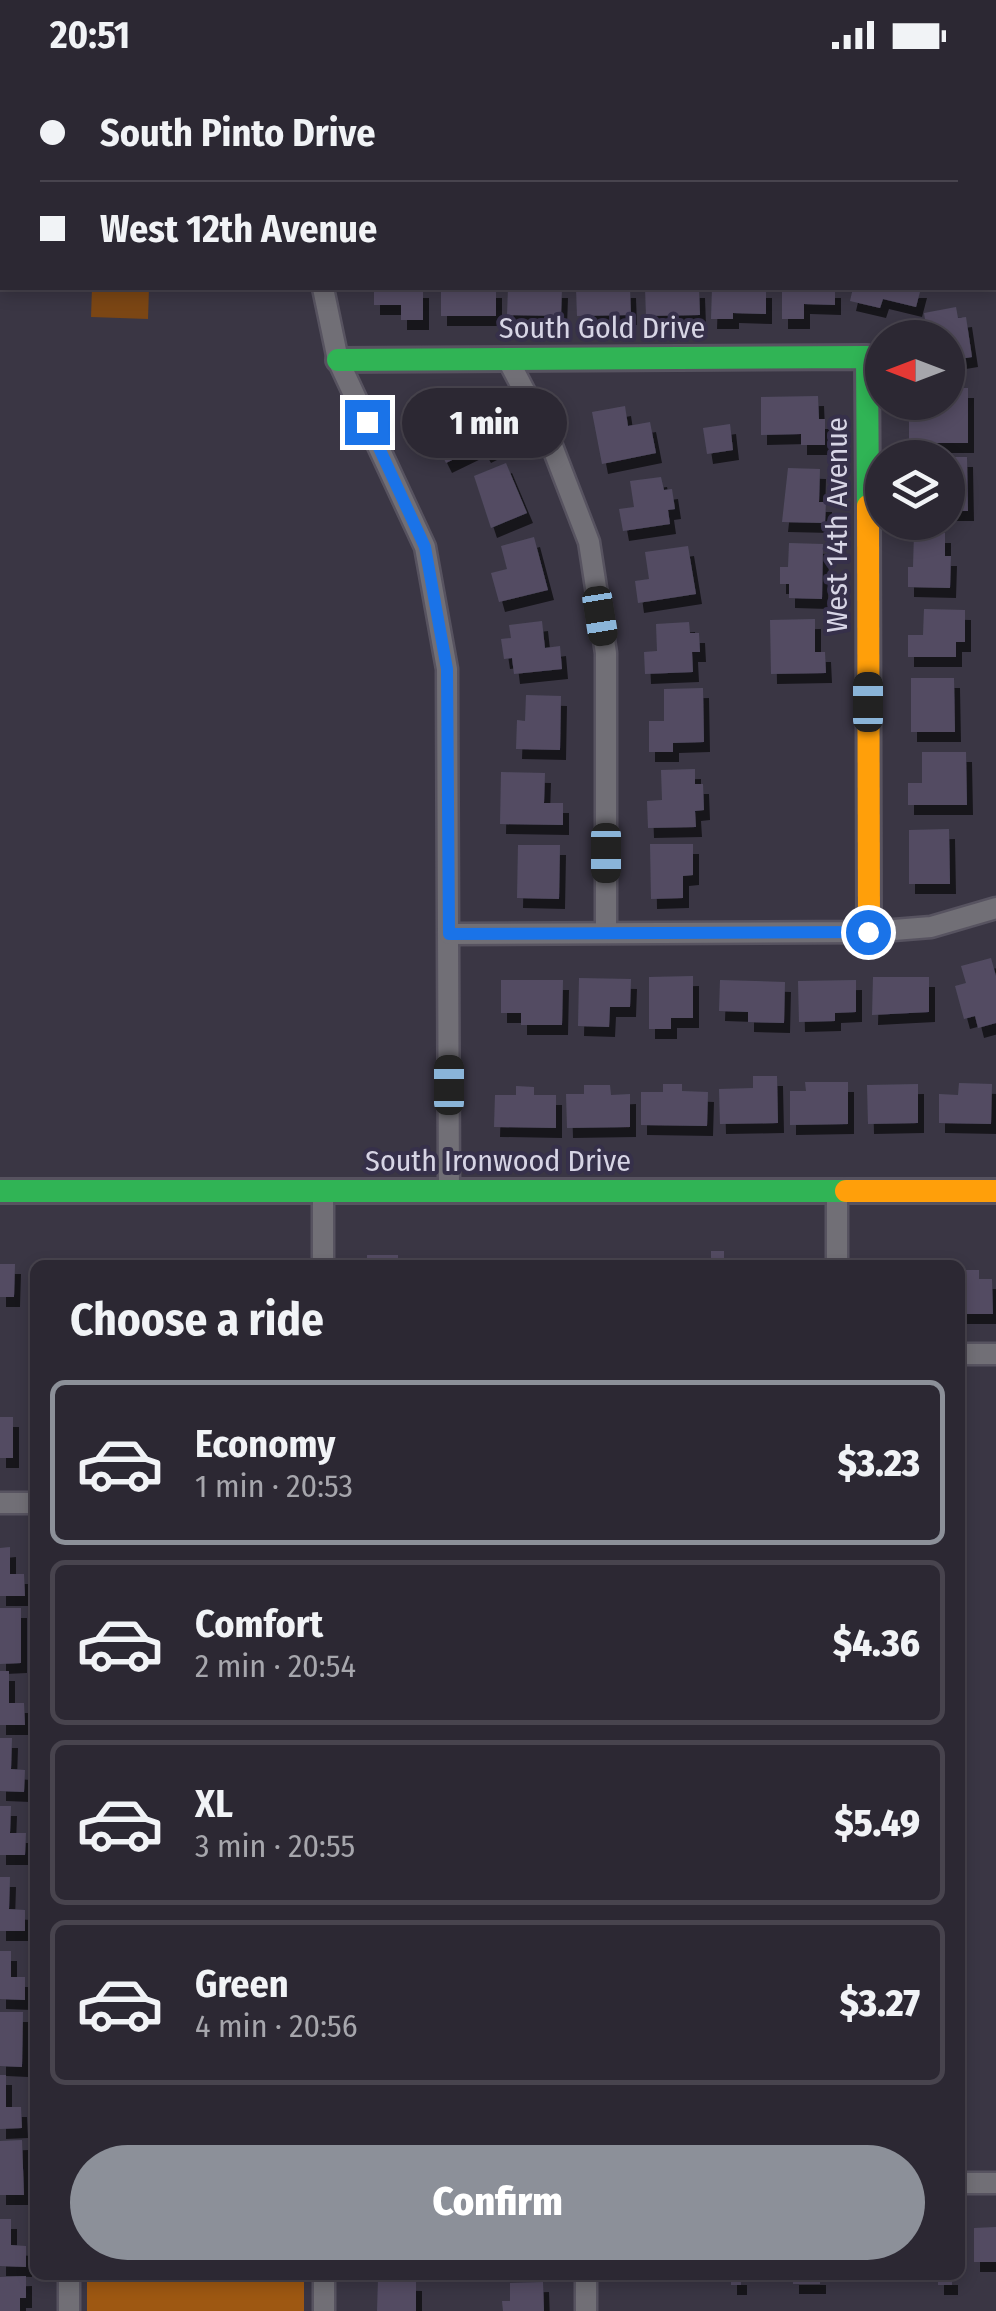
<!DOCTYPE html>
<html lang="en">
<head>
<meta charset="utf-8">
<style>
  body { margin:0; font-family:"Fira Sans Condensed",sans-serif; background:#38343f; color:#f1f3f6; height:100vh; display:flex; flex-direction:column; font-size:38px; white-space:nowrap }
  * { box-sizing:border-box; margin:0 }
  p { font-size:32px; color:#a6a6ac }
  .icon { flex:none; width:55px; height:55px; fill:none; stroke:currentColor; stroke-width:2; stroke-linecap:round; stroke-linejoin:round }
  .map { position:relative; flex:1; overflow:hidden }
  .side { position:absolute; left:30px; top:1190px; width:935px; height:1020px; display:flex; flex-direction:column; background:#2c2833; border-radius:15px; box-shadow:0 5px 15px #0003,0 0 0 2px #48444e }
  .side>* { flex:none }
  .guide { position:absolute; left:0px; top:0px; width:998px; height:220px; box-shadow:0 5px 15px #0003,0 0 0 2px #48444e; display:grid; align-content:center; height:220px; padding:0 40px; background:#2c2833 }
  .needle { width:65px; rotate:270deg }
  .controls { position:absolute; left:865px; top:250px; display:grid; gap:20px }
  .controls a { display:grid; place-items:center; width:100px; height:100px; border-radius:50%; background:#2c2833; box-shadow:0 5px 15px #0003,0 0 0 2px #48444e; font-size:50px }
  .end { position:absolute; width:45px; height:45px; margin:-22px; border:12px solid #1a73e8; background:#fff; box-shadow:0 0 0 5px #fff }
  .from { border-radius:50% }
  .bubble { position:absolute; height:70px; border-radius:35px; background:#2c2833; box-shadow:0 5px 15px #0003,0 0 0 2px #48444e; font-size:32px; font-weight:800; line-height:70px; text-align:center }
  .car { position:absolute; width:30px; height:60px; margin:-30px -15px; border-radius:12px; box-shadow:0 0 8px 2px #0007; background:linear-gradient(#222 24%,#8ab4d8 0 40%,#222 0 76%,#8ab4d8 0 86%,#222 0) }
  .guide b { display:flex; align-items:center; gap:35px; height:95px; font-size:38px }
  .guide b+b { border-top:2px solid #48444e }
  .guide i { width:25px; height:25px; background:#f1f3f6 }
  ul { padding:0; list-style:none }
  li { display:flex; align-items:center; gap:30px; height:165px; margin:0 20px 15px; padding:0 20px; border:5px solid #48444e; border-radius:15px }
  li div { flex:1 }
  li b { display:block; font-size:38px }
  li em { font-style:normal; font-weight:800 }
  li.current { border-color:#8c9099 }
  li>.icon { width:90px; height:90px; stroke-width:1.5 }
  h2 { padding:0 40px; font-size:45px; line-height:120px }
  .action { display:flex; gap:20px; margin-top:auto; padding:20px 40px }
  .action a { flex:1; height:115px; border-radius:60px; background:#8c9099; color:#fff; font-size:40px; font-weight:800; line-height:115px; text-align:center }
  .status { display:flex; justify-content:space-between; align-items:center; height:70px; padding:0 50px; background:#2c2833; direction:ltr }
  .status svg { height:28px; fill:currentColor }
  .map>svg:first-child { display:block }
</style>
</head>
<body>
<div class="status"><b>20:51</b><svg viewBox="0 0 49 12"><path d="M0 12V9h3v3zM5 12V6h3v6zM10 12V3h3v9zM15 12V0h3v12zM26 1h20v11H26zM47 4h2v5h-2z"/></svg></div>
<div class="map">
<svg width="996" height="2241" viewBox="0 0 996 2241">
  <defs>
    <filter id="shadow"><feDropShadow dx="6" dy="10" stdDeviation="0" flood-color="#0009"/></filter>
  </defs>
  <rect width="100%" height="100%" fill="#3a3644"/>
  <path fill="#7b4614" d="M 92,218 L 149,218 L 148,249 L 91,247 Z"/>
  <rect fill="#9e5812" x="87" y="2205" width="217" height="36"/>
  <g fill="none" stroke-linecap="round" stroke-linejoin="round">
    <path stroke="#9e5812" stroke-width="6" d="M 988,0 L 988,2"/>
  </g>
  <g fill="#524c62" filter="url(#shadow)">
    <path d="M 374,218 L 423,218 L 423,250 L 401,250 L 401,235 L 374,235 Z"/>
    <rect x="441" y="218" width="55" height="28"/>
    <path d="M 508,218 L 562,218 L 561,246 L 507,245 Z"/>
    <path d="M 576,218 L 630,218 L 631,245 L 577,246 Z"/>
    <path d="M 645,218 L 699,218 L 700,245 L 646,246 Z"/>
    <path d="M 712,218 L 766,218 L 766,244 L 733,243 L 733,249 L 711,249 Z"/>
    <path d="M 782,218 L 835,218 L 835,235 L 804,234 L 804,249 L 782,249 Z"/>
    <path d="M 853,218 L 921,218 L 916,237 L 883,229 L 880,238 L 850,231 Z"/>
    <path d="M 956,237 L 958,248 L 966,247 L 972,287 L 948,291 L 948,268 L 928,268 L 924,243 Z"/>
    <path d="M 948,318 L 968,318 L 968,373 L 936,373 L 936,380 L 909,380 L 909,347 L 924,347 L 923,332 L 948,332 Z"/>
    <path d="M 818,326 L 819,349 L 825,349 L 825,375 L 801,375 L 801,364 L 761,365 L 761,327 Z"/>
    <path d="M 441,331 L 446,340 L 462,332 L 473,355 L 489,346 L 503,374 L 485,383 L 481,376 L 446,393 L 420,341 Z"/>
    <path d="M 625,336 L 628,356 L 650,352 L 656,383 L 602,394 L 592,342 Z"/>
    <path d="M 730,354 L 733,380 L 707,384 L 703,358 Z"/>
    <path d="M 948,387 L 967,387 L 968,441 L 948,441 Z"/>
    <path d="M 506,393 L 527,443 L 491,458 L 474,406 Z"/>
    <path d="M 788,398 L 820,399 L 819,432 L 826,432 L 825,453 L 782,452 Z"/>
    <path d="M 661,407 L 664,420 L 672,419 L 675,439 L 668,440 L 670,454 L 623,461 L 619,439 L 634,437 L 630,411 Z"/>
    <path d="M 914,463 L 945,463 L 945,486 L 951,486 L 950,518 L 908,517 L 908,497 L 913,497 Z"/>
    <path d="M 534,467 L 548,520 L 499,532 L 491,503 L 507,499 L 501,476 Z"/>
    <path d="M 789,473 L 823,474 L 822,529 L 789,528 L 789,514 L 780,514 L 780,497 L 788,497 Z"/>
    <path d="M 688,476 L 696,524 L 638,533 L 635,511 L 649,509 L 645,482 Z"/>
    <path d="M 924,539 L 965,540 L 965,572 L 956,572 L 956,587 L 908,587 L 908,565 L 923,565 Z"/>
    <path d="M 815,549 L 815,582 L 825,582 L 826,603 L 771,604 L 770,550 Z"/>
    <path d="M 542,551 L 545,578 L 560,576 L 562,599 L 514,604 L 512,588 L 504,589 L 501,569 L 511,568 L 509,555 Z"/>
    <path d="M 689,552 L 690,563 L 699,563 L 700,582 L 692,582 L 693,602 L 645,604 L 644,582 L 657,581 L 656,554 Z"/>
    <path d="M 911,608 L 954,608 L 955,662 L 911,662 Z"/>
    <path d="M 703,618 L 704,672 L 673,673 L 673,682 L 649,682 L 649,651 L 664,651 L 664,619 Z"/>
    <path d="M 526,625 L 561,626 L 560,680 L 516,679 L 517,650 L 525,651 Z"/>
    <path d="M 922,682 L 966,682 L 967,735 L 908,735 L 908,713 L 922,713 Z"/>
    <path d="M 695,699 L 695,714 L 703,714 L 704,740 L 695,741 L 696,757 L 648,758 L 647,731 L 662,730 L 661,700 Z"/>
    <path d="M 501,702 L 545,703 L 544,733 L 563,733 L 563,755 L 500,754 Z"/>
    <path d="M 949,759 L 950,814 L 909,814 L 909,760 Z"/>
    <path d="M 650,774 L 693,774 L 693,805 L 683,806 L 683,828 L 651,829 Z"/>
    <path d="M 518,775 L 560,775 L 559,829 L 517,828 Z"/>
    <path d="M 991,888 L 996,906 L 996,953 L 978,958 L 975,946 L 964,949 L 955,916 L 966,913 L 961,896 Z"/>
    <path d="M 693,906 L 693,948 L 671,948 L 671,959 L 649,959 L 649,907 Z"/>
    <path d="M 873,907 L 929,907 L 929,942 L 872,945 Z"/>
    <path d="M 579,908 L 631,909 L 630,937 L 610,937 L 609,957 L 578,956 Z"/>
    <path d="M 501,910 L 563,910 L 562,955 L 521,955 L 521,943 L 501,943 Z"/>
    <path d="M 720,910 L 785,912 L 784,953 L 748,952 L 748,942 L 719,941 Z"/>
    <path d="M 856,910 L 856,942 L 835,943 L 835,951 L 799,952 L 798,911 Z"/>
    <path d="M 753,1006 L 777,1006 L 778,1053 L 720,1054 L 719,1019 L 753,1018 Z"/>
    <path d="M 805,1012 L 848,1012 L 848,1054 L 790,1055 L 790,1021 L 806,1021 Z"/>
    <path d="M 959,1013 L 992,1014 L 991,1054 L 939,1053 L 939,1024 L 958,1025 Z"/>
    <path d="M 663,1014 L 682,1014 L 682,1021 L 708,1022 L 707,1056 L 641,1055 L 641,1022 L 663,1022 Z"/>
    <path d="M 918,1014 L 918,1053 L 868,1054 L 867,1015 Z"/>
    <path d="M 584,1015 L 610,1015 L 611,1025 L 630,1024 L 630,1057 L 567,1058 L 566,1024 L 584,1024 Z"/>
    <path d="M 516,1016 L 534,1017 L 534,1025 L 556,1025 L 556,1058 L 494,1057 L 495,1025 L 516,1025 Z"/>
    <rect x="711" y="1181" width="13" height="14"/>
    <rect x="367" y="1185" width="31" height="10"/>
    <path d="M 0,1194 L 15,1194 L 14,1227 L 0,1227 Z"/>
    <path d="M 960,1200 L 979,1200 L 979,1209 L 992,1209 L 993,1244 L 960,1244 Z"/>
    <rect x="29" y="1201" width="6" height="42"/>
    <path d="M 30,1335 L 35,1335 L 35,1384 L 29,1384 Z"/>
    <rect x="0" y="1347" width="13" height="41"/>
    <path d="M 10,1477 L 10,1504 L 24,1504 L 25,1526 L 0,1526 L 0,1478 Z"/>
    <path d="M 0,1538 L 21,1538 L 21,1593 L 0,1594 Z"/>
    <path d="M 0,1601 L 9,1601 L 9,1633 L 24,1633 L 25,1655 L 0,1655 Z"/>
    <path d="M 0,1668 L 12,1668 L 11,1699 L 25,1700 L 24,1722 L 0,1721 Z"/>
    <path d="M 0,1736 L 11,1736 L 10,1763 L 26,1763 L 25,1785 L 0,1785 Z"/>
    <path d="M 0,1807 L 10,1807 L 9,1839 L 25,1840 L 25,1861 L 0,1861 Z"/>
    <path d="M 0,1881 L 11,1881 L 11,1907 L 25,1907 L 25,1930 L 0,1929 Z"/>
    <path d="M 0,1942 L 23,1942 L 22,1997 L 0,1996 Z"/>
    <path d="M 0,2005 L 6,2005 L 6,2037 L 21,2037 L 22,2058 L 0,2059 Z"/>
    <path d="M 22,2070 L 24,2125 L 0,2125 L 0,2071 Z"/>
    <path d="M 0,2149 L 11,2149 L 11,2175 L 26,2176 L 26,2197 L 0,2196 Z"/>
    <path d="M 996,2157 L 996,2192 L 974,2192 L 974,2158 Z"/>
    <rect x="731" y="2205" width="10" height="10"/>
    <rect x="793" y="2205" width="27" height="9"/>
    <rect x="938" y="2205" width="14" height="10"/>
    <path d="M 26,2206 L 26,2228 L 20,2228 L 20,2241 L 0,2241 L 0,2207 Z"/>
    <path d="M 378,2210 L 416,2211 L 416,2241 L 377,2241 Z"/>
    <path d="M 543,2212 L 544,2241 L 503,2241 L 502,2231 L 510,2231 L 510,2213 Z"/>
  </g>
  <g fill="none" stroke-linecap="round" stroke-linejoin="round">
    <g stroke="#575360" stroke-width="25">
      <g id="street">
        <path d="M 320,2 L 320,0"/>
        <path d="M 581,2 L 581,0"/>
        <path d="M 995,34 L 996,34"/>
        <path d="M 323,218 L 338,290 L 425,477 L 447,599 L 449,1121"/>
        <path d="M 507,288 L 549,368 L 589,472 L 606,583 L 606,862"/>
        <path d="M 449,864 L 869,862 L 931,857 L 996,838"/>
        <path d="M 837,1121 L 837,1195"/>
        <path d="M 323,1195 L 323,1122"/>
        <path d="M 960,1284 L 996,1284"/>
        <path d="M 0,1433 L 35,1433"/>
        <path d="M 960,2113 L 996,2113"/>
        <path d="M 69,2205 L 69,2241"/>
        <path d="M 324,2205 L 324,2241"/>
        <path d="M 586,2241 L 586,2205"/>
      </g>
    </g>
    <g stroke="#575360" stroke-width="28">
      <g id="fast">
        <path d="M 338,290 L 867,287 L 868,436"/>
        <path d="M 0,1121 L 846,1121"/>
      </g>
    </g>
    <g stroke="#575360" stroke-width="28">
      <g id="slow">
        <path d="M 868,436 L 869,862"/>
        <path d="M 846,1121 L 996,1121"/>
      </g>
    </g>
    <use href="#street" stroke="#716f76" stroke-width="20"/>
    <use href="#fast" stroke="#30b455" stroke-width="22"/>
    <use href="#slow" stroke="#ff9f0a" stroke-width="22"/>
  </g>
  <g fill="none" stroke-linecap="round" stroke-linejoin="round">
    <path stroke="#1a73e8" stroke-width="12" d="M 367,352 L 425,477 L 447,599 L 449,864 L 868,862"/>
  </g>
  <g text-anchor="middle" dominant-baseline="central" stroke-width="8" stroke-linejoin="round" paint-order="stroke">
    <g font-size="30" fill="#d7d5e5" stroke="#36304a">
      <text x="602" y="258">South Gold Drive</text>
      <text transform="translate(837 455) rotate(-90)">West 14th Avenue</text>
      <text x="498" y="1091">South Ironwood Drive</text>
    </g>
  </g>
</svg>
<div class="controls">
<a><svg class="needle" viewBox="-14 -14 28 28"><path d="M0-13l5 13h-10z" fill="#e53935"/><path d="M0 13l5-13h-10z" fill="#a6a6ac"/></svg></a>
<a><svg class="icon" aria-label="layers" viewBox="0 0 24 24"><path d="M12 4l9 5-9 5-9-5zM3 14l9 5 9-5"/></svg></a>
</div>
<i class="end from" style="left:868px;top:862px"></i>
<i class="end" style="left:367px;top:352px"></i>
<div class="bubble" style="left:402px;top:318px;width:165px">1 min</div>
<i class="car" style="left:600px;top:546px;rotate:171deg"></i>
<i class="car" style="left:868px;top:632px;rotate:0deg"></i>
<i class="car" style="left:606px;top:783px;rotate:180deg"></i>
<i class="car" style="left:449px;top:1015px;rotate:0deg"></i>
<div class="guide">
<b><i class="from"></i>South Pinto Drive</b>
<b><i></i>West 12th Avenue</b>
</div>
<section class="side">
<h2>Choose a ride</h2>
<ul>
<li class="current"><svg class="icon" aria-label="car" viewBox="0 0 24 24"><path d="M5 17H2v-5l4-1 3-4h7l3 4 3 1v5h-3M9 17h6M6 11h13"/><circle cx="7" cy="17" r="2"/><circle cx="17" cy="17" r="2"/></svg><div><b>Economy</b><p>1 min · 20:53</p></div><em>$3.23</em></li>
<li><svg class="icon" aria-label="car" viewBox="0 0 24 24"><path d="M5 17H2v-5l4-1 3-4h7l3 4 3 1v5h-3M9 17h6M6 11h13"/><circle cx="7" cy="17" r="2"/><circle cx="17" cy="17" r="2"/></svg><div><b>Comfort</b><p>2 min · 20:54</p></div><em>$4.36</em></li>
<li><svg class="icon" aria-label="car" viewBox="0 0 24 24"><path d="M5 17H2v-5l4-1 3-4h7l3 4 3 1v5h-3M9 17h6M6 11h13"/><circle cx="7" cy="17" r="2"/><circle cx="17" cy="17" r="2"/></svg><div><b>XL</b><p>3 min · 20:55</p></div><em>$5.49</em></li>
<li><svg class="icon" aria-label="car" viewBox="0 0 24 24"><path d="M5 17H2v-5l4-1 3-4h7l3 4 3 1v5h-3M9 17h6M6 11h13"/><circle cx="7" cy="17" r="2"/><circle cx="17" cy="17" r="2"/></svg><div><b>Green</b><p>4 min · 20:56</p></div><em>$3.27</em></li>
</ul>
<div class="action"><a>Confirm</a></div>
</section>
</div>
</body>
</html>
